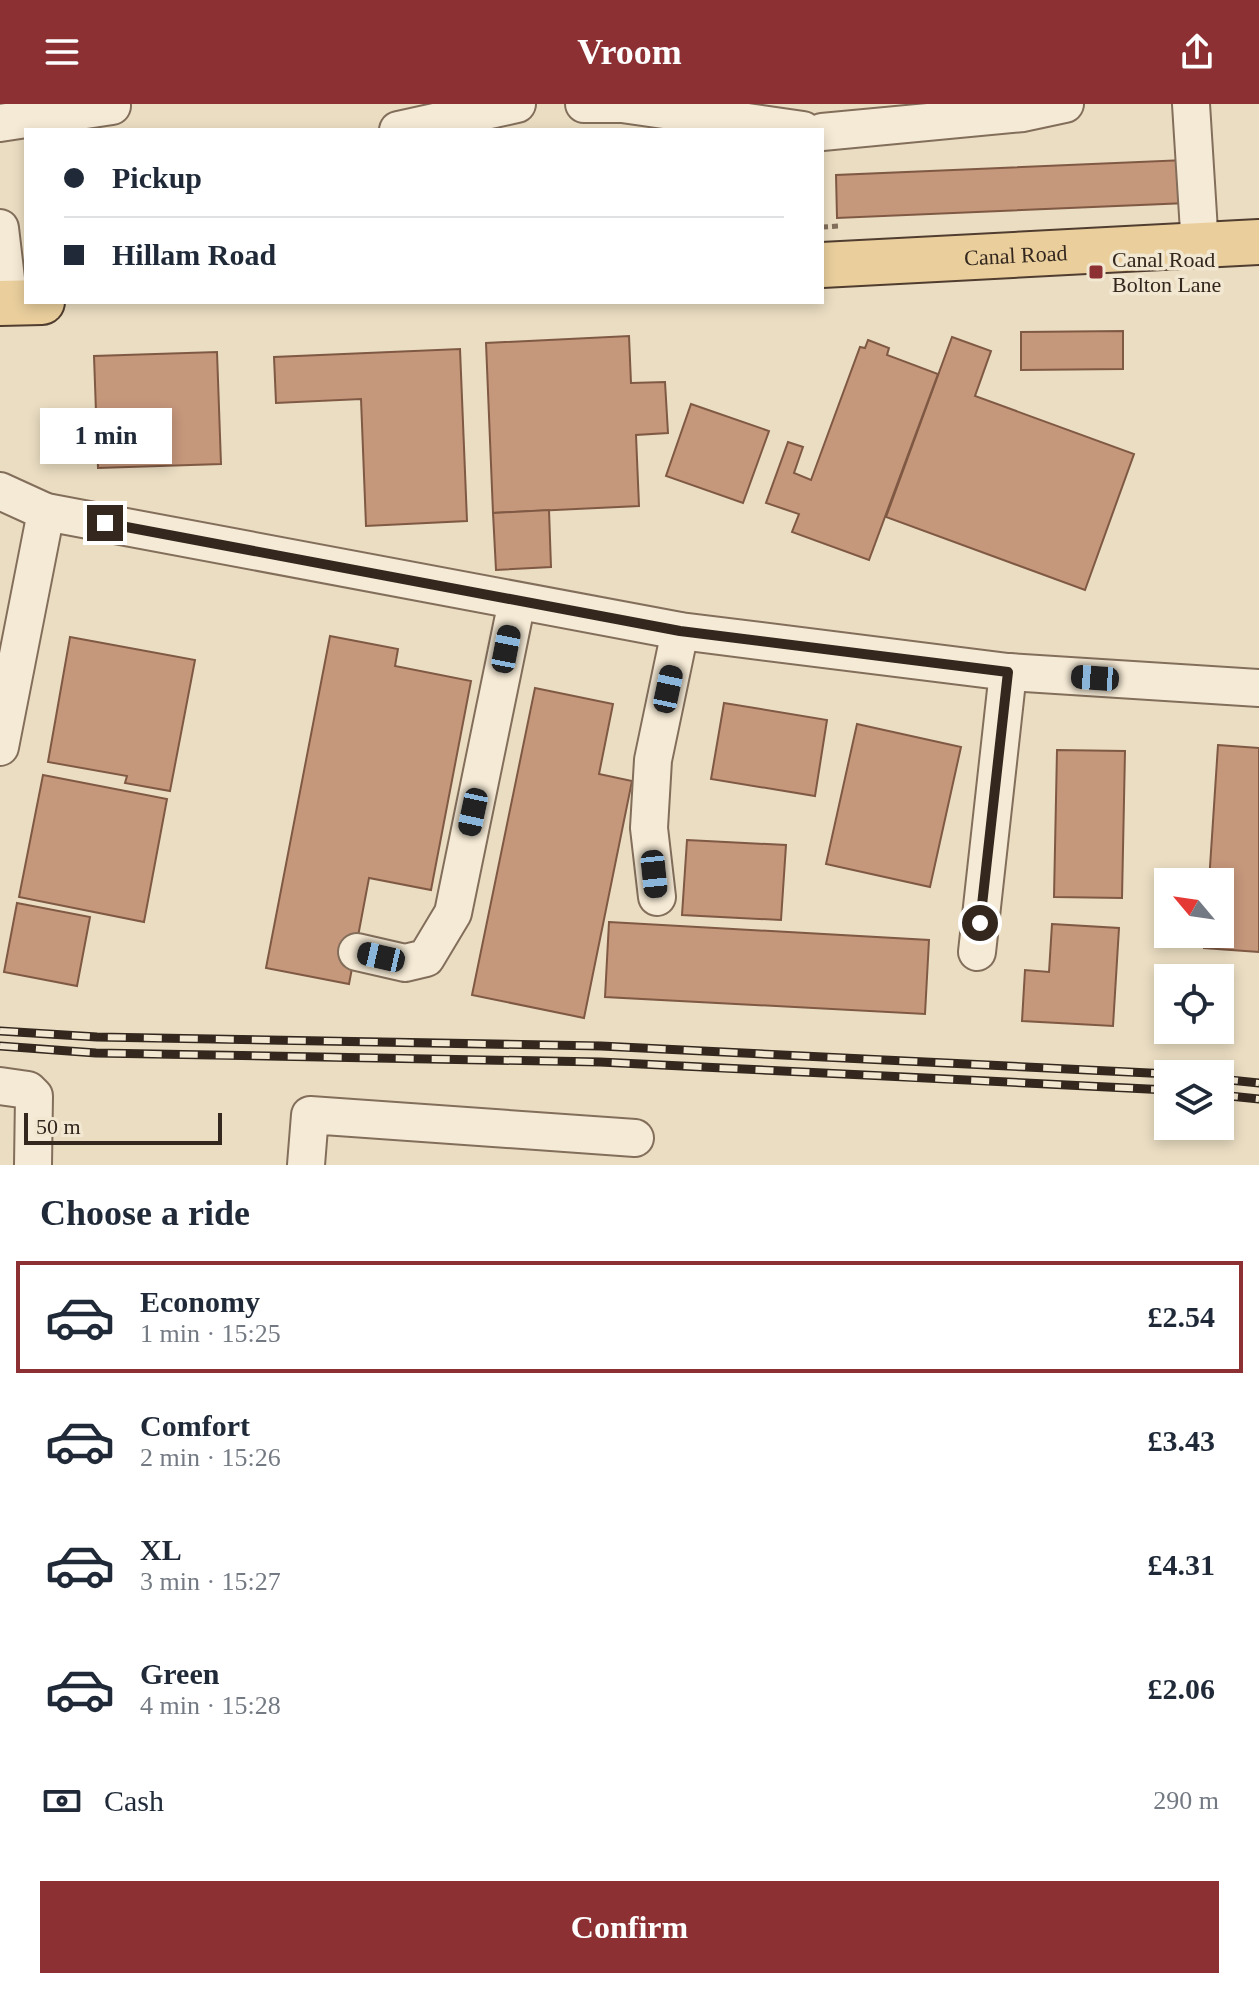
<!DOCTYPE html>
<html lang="en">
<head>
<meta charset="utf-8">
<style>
  body { margin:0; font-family:"Times New Roman",serif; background:#f2f2f3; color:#1f2937; height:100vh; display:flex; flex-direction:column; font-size:30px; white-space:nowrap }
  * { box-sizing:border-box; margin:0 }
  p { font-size:26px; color:#747a83 }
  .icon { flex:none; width:44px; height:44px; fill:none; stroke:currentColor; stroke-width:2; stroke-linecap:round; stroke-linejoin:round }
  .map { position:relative; height:1061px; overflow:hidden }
  .details { display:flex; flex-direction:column; background:#fff; flex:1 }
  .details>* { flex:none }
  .banner { position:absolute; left:24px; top:24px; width:800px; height:176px; border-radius:0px; box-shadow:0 4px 12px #0003; display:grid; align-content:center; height:176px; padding:0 40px; background:#fff }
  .needle { width:52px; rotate:299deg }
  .controls { position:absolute; left:1154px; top:764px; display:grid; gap:16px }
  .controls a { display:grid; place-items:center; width:80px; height:80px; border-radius:0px; background:#fff; box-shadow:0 4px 12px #0003; font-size:40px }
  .scale { position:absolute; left:24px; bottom:20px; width:198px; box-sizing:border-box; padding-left:8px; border:4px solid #33271e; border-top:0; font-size:22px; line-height:28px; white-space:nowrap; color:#33271e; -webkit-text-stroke:6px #f2e7d1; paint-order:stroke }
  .end { position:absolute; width:36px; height:36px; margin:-18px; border:10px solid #33271e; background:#fff; box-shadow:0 0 0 4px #fff }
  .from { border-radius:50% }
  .bubble { position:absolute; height:56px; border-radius:0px; background:#fff; box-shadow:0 4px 12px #0003; font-size:26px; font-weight:700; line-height:56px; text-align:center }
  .car { position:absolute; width:24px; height:48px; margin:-24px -12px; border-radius:10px; box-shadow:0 0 6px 2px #0007; background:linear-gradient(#222 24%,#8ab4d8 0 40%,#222 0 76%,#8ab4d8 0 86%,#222 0) }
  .banner b { display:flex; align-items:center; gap:28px; height:76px; font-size:30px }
  .banner b+b { border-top:2px solid #e0e1e3 }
  .banner i { width:20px; height:20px; background:#1f2937 }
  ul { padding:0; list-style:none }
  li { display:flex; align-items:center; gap:24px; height:112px; margin:0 16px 12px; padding:0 24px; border:4px solid transparent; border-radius:0px }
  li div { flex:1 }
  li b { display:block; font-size:30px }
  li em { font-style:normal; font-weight:700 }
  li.on { border-color:#8c3034 }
  li>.icon { width:72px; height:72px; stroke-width:1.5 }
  h2 { padding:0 40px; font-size:36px; line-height:96px }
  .pay { display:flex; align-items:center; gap:20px; height:88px; padding:0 40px; font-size:30px }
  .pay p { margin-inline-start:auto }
  .primary-button { display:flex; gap:16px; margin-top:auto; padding:16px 40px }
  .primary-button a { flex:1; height:92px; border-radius:0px; background:#8c3034; color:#fff; font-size:32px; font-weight:700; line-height:92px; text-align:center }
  header { display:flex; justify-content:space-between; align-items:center; height:104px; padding:0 40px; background:#8c3034; color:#fff; font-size:36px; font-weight:700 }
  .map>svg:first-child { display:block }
</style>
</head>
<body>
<header><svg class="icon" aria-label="menu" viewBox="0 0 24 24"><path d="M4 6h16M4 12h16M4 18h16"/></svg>Vroom<svg class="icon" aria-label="share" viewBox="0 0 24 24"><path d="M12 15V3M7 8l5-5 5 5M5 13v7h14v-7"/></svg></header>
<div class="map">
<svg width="1259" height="1061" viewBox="0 0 1259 1061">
  <rect width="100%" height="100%" fill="#eaddc2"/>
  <g fill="#c5977b" stroke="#7f5943" stroke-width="2">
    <path d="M 1185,56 L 1187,99 L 837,114 L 836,71 Z"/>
    <path d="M 1123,227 L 1123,265 L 1021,266 L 1021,228 Z"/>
    <path d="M 629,232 L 631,279 L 665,278 L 668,329 L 636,331 L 639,402 L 493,409 L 486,239 Z"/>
    <path d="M 952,233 L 991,247 L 975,292 L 1134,350 L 1085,486 L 886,413 Z"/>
    <path d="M 868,236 L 889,244 L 887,251 L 938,270 L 869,456 L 792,428 L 799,410 L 766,399 L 788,338 L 803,343 L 794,369 L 811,376 L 860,243 L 865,244 Z"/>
    <path d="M 460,245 L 467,417 L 366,422 L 361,295 L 276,299 L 274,253 Z"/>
    <path d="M 217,248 L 221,360 L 98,364 L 94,252 Z"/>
    <path d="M 691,300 L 769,327 L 743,399 L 666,372 Z"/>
    <path d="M 549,406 L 551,463 L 496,466 L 493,409 Z"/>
    <path d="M 330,532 L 398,545 L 395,562 L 471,577 L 431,786 L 369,774 L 349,880 L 266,864 Z"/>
    <path d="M 70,533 L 195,556 L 170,687 L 125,679 L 127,672 L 48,658 Z"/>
    <path d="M 535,584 L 613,600 L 599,670 L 632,677 L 584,914 L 472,891 Z"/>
    <path d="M 724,599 L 827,616 L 815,692 L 711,675 Z"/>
    <path d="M 857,620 L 961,643 L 930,783 L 826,760 Z"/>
    <path d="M 1218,641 L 1259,644 L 1259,848 L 1204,844 L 1205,830 L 1220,830 L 1220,778 L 1209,778 Z"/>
    <path d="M 1057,646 L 1125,647 L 1122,794 L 1054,793 Z"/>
    <path d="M 43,671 L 167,695 L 144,818 L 19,793 Z"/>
    <path d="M 687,736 L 786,741 L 781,816 L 682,811 Z"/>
    <path d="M 17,799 L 90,813 L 77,882 L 4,868 Z"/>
    <path d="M 609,818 L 929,836 L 925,910 L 605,893 Z"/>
    <path d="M 1052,820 L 1119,824 L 1113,922 L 1022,917 L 1025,866 L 1049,868 Z"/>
  </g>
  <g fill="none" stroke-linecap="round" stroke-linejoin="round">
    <g stroke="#826e5b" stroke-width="40">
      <g id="minor">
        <path d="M 584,0 L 622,0 L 803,26"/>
        <path d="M 1191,0 L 1200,143"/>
        <path d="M 0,19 L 112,2"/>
        <path d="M 398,26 L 517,0"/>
        <path d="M 822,28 L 1023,9 L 1065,0"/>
        <path d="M 0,124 L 9,200"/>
        <path d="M 0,387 L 46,408 L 680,527 L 1008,568 L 1259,584"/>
        <path d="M 0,643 L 46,408"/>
        <path d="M 657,793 L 649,724 L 653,656 L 680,527"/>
        <path d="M 357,848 L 405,859 L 426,854 L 453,809 L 517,497"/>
        <path d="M 977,848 L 1008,568"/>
        <path d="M 0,982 L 28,986 L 34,992 L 33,1061"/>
        <path d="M 306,1061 L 310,1011 L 635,1034"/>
      </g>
    </g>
    <g stroke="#503d2f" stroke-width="48">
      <g id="major">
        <path id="s1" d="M 822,161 L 1259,138"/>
        <path d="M 0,199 L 42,198"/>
      </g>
    </g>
    <path stroke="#826e5b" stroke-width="5" stroke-dasharray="6 4" stroke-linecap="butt" d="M 822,123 L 839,122"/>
    <use href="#minor" stroke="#f5ead5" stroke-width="36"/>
    <use href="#major" stroke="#eacf9d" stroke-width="44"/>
    <g stroke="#33271e" stroke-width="9">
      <g id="rail">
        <path d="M 0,927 L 97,933 L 601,942 L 1170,970"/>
        <path d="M 0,942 L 96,949 L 600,958 L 1168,986"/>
        <path d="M 1220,975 L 1259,979"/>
        <path d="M 1220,991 L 1259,995"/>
      </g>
    </g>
    <use href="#rail" stroke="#f2e7d1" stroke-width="6" stroke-dasharray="18" stroke-linecap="butt"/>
  </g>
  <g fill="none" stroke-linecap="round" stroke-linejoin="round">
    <path stroke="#33271e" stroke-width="10" d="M 105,419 L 680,527 L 1008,568 L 980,819"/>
  </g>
  <rect fill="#8c3034" stroke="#f2e7d1" stroke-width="3" x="1088" y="160" width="16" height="16" rx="4"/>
  <g text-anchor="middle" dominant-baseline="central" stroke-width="7" stroke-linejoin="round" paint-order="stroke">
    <g font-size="22" fill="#33271e" stroke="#f2e7d1">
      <text stroke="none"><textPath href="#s1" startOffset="194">Canal Road</textPath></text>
    </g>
    <g font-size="22" fill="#33271e" stroke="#f2e7d1" text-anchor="start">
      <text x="1112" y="155">Canal Road<tspan x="1112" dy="25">Bolton Lane</tspan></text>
    </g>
  </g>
</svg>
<div class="controls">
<a><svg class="needle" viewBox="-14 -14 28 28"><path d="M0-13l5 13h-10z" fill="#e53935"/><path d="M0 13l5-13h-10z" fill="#747a83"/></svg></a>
<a><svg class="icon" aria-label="locate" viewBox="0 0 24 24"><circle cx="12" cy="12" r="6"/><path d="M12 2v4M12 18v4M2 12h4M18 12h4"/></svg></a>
<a><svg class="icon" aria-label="layers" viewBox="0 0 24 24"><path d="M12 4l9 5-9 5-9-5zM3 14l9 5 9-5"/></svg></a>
</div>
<div class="scale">50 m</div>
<i class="end from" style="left:980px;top:819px"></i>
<i class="end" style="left:105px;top:419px"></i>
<div class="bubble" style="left:40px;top:304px;width:132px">1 min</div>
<i class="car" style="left:506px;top:545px;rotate:11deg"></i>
<i class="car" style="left:1095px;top:574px;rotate:274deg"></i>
<i class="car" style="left:668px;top:585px;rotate:12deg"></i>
<i class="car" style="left:473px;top:708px;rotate:192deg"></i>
<i class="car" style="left:654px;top:770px;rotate:174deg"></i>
<i class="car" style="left:381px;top:853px;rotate:283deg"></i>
<div class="banner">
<b><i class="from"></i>Pickup</b>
<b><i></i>Hillam Road</b>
</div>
</div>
<section class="details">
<h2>Choose a ride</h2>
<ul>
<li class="on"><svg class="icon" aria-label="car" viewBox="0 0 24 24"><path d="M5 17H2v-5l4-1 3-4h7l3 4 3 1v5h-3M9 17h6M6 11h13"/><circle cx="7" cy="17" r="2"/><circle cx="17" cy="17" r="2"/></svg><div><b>Economy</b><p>1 min · 15:25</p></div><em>£2.54</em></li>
<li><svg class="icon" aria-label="car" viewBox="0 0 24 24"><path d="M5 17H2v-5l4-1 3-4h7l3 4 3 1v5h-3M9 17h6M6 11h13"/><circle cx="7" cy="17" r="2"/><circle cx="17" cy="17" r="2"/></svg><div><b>Comfort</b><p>2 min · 15:26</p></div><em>£3.43</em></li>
<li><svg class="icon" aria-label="car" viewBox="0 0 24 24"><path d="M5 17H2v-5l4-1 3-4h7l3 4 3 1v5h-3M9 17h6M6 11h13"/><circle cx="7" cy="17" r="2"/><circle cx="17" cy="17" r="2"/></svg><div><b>XL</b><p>3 min · 15:27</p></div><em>£4.31</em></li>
<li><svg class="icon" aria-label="car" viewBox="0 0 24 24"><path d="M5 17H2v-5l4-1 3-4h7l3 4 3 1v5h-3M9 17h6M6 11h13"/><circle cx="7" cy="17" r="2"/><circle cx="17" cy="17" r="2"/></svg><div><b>Green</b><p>4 min · 15:28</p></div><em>£2.06</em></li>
</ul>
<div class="pay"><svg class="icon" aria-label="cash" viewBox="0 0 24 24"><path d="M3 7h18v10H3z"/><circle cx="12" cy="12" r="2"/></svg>Cash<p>290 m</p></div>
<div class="primary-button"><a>Confirm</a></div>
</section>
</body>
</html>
